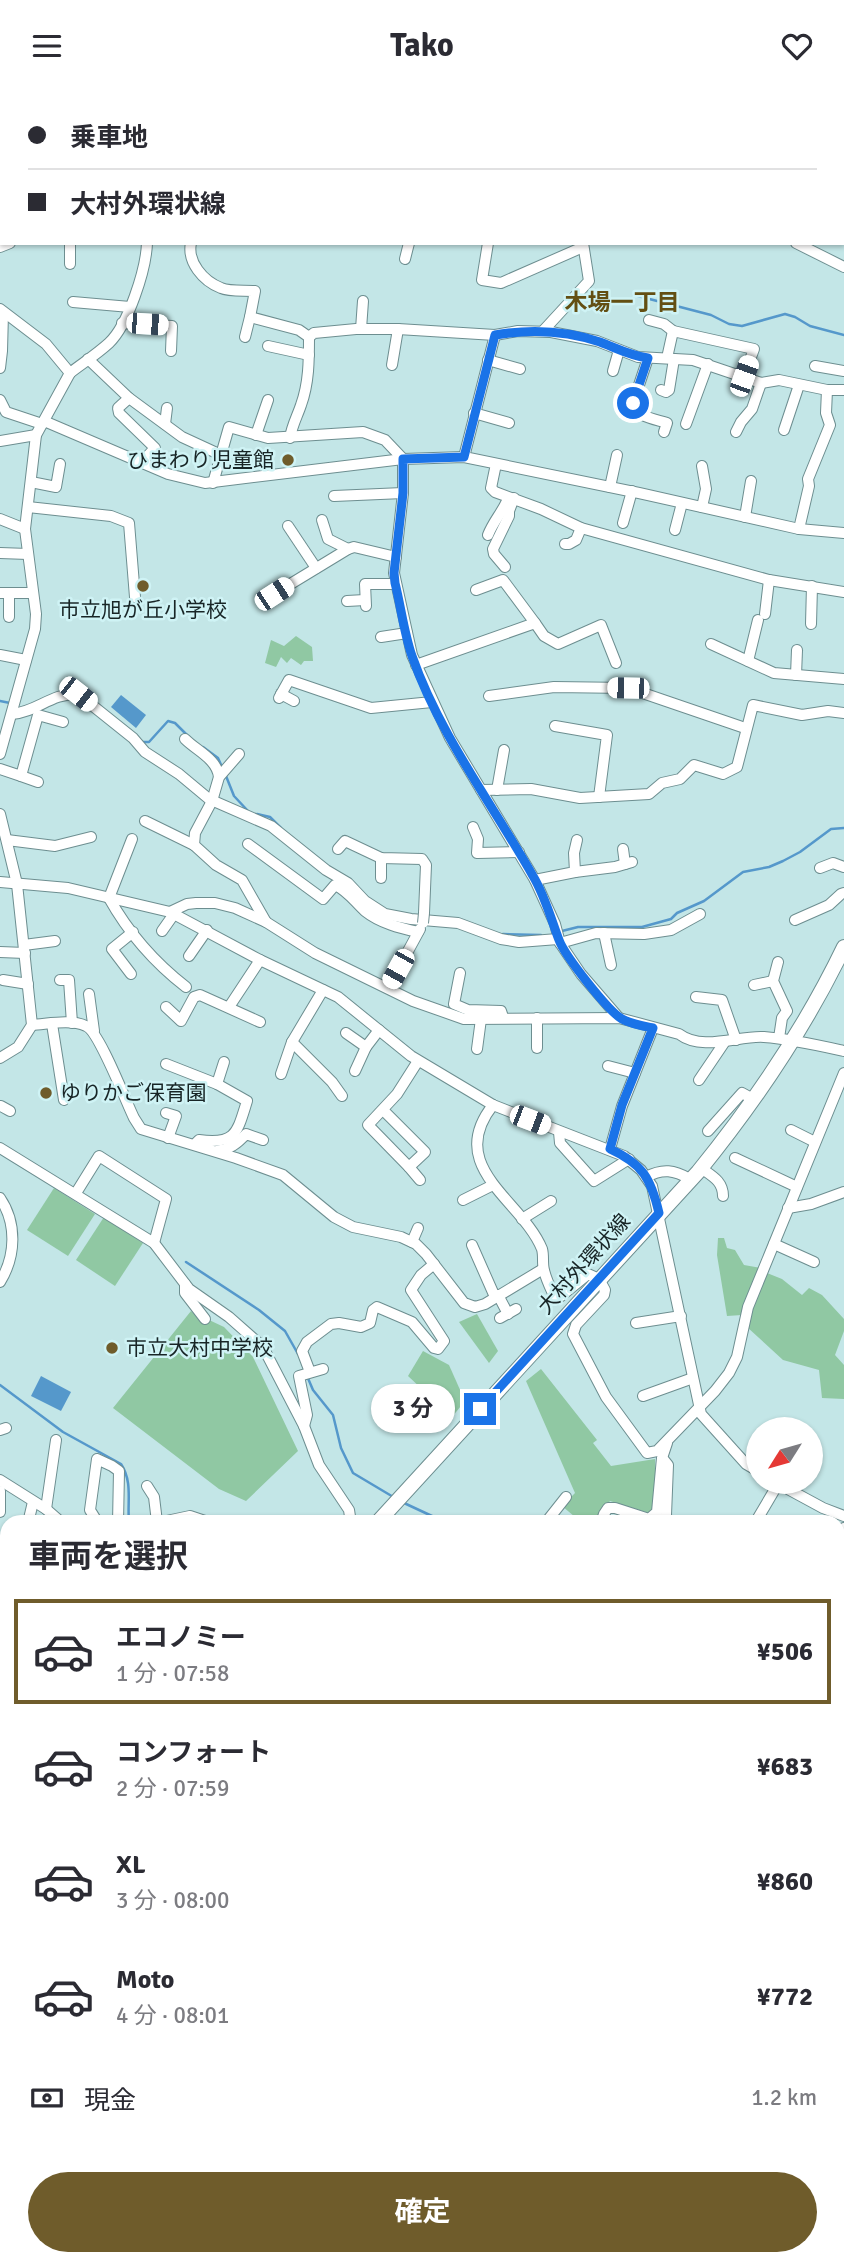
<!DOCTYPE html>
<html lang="ja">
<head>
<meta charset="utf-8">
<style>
  body { margin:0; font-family:Signika,"Noto Sans JP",sans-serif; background:#f2f2f3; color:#2b2b33; height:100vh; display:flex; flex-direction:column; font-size:26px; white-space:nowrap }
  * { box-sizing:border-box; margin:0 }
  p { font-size:23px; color:#7c7c81 }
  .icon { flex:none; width:38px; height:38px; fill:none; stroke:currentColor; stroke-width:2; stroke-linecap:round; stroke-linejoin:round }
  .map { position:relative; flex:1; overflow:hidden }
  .side { position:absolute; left:0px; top:1424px; width:845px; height:751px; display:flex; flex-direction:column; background:#fff; border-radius:21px 21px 0 0; box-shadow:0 2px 5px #0004 }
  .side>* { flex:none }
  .top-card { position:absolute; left:0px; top:0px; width:845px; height:154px; box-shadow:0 2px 5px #0004; display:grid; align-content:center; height:154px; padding:0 28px; background:#fff }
  .needle { width:46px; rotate:233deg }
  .buttons { position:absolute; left:746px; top:1326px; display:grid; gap:14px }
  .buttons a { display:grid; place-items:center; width:77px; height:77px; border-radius:50%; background:#fff; box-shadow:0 2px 5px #0004; font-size:35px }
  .end { position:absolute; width:32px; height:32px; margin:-16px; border:9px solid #1a73e8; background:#fff; box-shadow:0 0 0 4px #fff }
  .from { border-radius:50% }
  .bubble { position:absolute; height:49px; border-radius:24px; background:#fff; box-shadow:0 2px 5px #0004; font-size:23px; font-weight:700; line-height:49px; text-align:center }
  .car { position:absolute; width:21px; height:42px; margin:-21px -10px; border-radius:9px; box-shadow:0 0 5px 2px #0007; background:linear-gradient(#fff 24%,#345 0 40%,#fff 0 76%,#345 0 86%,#fff 0) }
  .top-card b { display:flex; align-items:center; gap:24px; height:66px; font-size:26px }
  .top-card b+b { border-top:2px solid #e1e1e2 }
  .top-card i { width:18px; height:18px; background:#2b2b33 }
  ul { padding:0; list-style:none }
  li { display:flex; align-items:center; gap:21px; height:105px; margin:0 14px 10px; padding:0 14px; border:4px solid transparent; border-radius:0px }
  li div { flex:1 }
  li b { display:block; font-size:26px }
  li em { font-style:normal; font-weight:700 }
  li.current { border-color:#6f5c2b }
  li>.icon { width:63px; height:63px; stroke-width:1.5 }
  h2 { padding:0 28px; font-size:32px; line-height:84px }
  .pay { display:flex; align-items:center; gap:18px; height:77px; padding:0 28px; font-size:26px }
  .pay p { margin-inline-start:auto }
  .button { display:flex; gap:14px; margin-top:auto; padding:14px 28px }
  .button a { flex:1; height:80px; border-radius:42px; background:#6f5c2b; color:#fff; font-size:28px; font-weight:700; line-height:80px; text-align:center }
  header { display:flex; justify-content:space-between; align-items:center; height:91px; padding:0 28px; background:#fff; font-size:32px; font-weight:700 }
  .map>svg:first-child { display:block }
</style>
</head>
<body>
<header><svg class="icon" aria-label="menu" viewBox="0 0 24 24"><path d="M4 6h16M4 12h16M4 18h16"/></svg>Tako<svg class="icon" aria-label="heart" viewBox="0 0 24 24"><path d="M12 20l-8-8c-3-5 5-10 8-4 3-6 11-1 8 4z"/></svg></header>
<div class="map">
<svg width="844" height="2174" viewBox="0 0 844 2174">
  <rect width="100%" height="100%" fill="#c3e6e7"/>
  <g fill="#90c8a3">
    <path d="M 296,545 L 312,556 L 313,570 L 304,570 L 301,574 L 291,567 L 287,572 L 281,566 L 276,576 L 265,572 L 271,549 L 284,555 Z"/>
    <path d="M 54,1097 L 95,1123 L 68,1165 L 27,1139 Z"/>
    <path d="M 104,1126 L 143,1152 L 115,1195 L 76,1169 Z"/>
    <path d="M 718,1147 L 724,1147 L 727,1157 L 735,1159 L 744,1174 L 761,1177 L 742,1224 L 727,1225 L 717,1164 Z"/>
    <path d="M 767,1182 L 782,1188 L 802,1204 L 809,1197 L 822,1204 L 844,1228 L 844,1240 L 835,1264 L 844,1274 L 844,1308 L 822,1307 L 819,1279 L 783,1269 L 747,1236 L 750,1217 Z"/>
    <path d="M 191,1220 L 203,1231 L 207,1228 L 224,1236 L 253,1266 L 298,1360 L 246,1410 L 219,1398 L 113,1317 Z"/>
    <path d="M 477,1223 L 498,1260 L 489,1272 L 459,1231 Z"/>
    <path d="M 423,1260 L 449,1274 L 465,1310 L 452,1326 L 408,1285 Z"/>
    <path d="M 541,1278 L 597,1349 L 593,1352 L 611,1375 L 655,1368 L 656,1415 L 649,1422 L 610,1410 L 594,1431 L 581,1431 L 562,1415 L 575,1402 L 526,1290 Z"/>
  </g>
  <g fill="#5598cb">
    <path d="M 121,604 L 146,624 L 136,637 L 111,616 Z"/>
    <path d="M 41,1285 L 71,1301 L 61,1320 L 31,1305 Z"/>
  </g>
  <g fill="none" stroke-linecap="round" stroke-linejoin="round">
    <g stroke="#5598cb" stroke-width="2.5">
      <path d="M 634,204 L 711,224 L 729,233 L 742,235 L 785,223 L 795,226 L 810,235 L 844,244"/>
      <path d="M 0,610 L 10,612"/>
      <path d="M 141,651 L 149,651 L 168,630 L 175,632 L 187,644"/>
      <path d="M 203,656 L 218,667 L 222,676"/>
      <path d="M 226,685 L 234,705 L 248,720"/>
      <path d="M 257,723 L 270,726 L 281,737"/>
      <path d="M 562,840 L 578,836 L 642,836 L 671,828 L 677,822 L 704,810 L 743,781 L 769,776 L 783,770 L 800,761 L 831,738 L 844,737"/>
      <path d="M 503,843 L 541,844"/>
      <path d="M 186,1171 L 259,1219 L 285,1240 L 298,1263"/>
      <path d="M 307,1285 L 313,1299 L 333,1324 L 341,1357 L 353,1382 L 395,1407"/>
      <path d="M 0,1294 L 63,1341 L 121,1373 C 133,1391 127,1411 129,1432"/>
      <path d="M 404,1412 L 447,1432"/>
    </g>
    <g stroke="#5598cb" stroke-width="16">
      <path d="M 0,1803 L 7,1807"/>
      <path d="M 838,1848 L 844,1847"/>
    </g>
    <g stroke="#6d8e90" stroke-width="12">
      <g id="minor">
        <path d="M 353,0 L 353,2"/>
        <path d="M 797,0 L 800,2"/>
        <path d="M 155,2 L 159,0"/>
        <path d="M 608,2 L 611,1"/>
        <path d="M 766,2 L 767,0"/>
        <path d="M 844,14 L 844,13"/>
        <path d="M 844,60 L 844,59"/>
        <path d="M 0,129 L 2,127"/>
        <path d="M 191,152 C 187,171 203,190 221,197 C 230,201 245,199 255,200 L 250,226 L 299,239 L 309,246 L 314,242 L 356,238 L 398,238 L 495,244 L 518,240 L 551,241 L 597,250 L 638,266 L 693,269 L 761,292 L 779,289 L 827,299 L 844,299"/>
        <path d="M 488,152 L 482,189 L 501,192 L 583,156"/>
        <path d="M 796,152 L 844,176"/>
        <path d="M 0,156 L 10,152"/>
        <path d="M 405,168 L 409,152"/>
        <path d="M 70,173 L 70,152"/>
        <path d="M 73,211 L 130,216"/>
        <path d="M 0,218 L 46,253 L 70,282 L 36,344 L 25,438 L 36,523 L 35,538 L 0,663"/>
        <path d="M 649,229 L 664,233 L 673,240"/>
        <path d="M 122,232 L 172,235 L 171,260"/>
        <path d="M 361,238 L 363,210"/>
        <path d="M 543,240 L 589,190 L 583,152"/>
        <path d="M 245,246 L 250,226"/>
        <path d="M 268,255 L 309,264"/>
        <path d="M 648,267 L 633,312 C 635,326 655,328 667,332 L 664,341"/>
        <path d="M 667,267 L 673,240 L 754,258 L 744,285"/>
        <path d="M 88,268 L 129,307 L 118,317 L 119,322 L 155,357 L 142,371"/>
        <path d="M 488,269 L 520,278"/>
        <path d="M 392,274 L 398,238"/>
        <path d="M 815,275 L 844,280"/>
        <path d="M 0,277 L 2,260 L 3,222"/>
        <path d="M 613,280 L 619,259"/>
        <path d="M 70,282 C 83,272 97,263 109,252 C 128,234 146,179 147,152"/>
        <path d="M 661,299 L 666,301 L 669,299 L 674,268"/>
        <path d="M 129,307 L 182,346 L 221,364"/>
        <path d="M 0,309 L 6,321 L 42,333"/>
        <path d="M 474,322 L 509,332"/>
        <path d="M 44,330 L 168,383 L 205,392 L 403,368 L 464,366 L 639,402 L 799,438 L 844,442"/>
        <path d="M 165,333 L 167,317"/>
        <path d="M 686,333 L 708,273"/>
        <path d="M 784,339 L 799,294"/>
        <path d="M 736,341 L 741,331 L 752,318 L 761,292"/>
        <path d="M 256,344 L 268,309"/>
        <path d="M 290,347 C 292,334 297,326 301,314 C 309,292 309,269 309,246"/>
        <path d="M 0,350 L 36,344"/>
        <path d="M 464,366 L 495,244"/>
        <path d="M 496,373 L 491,397 L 495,401 L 541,418 L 581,437 L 769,489 L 844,501"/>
        <path d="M 702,375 L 706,398 L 702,416"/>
        <path d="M 31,391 L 56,396 L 60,373"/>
        <path d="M 213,392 L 229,336 L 268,347 L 363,341 L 385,349 L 403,368 L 403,402 L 394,482 L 412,564 L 450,647 L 535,789 L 555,833 L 560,852 L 581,883 L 619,927"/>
        <path d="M 610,396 L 617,364"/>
        <path d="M 334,405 L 403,402"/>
        <path d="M 28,416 L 111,425 L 129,432 L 135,506"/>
        <path d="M 745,426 L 751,390"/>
        <path d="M 0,428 L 25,438"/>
        <path d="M 322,429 L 328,448 L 348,458"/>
        <path d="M 623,432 L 632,400"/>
        <path d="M 288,435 L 316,477"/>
        <path d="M 799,438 L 809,395 L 808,388 L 830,334 L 826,322 L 827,299"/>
        <path d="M 675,439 L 682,412"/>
        <path d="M 488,444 C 493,431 501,423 507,410"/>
        <path d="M 565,453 L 569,453 L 576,449 L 581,437"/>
        <path d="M 0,462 L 28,463"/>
        <path d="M 505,476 L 494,463 L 493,458 L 509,425 L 509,420 L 514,407"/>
        <path d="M 0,502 L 33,502"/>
        <path d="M 274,503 L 348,458 L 354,456 L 396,466"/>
        <path d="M 347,510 L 365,509"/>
        <path d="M 366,515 L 365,493 L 395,493"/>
        <path d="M 765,523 L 769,489"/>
        <path d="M 9,526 L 9,502"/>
        <path d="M 535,532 L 544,545 L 558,553 L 601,534 L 616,572"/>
        <path d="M 811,533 L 812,495"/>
        <path d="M 381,546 L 407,542"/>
        <path d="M 711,553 L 774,582 L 844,588"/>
        <path d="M 0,564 L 26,569"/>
        <path d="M 748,570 L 758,529"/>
        <path d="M 416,574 L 535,532 L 503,489 L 476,499"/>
        <path d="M 796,584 L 797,559"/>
        <path d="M 281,603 L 294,610"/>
        <path d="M 489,605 L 554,596 L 628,597 L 745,637"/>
        <path d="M 279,607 L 289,589 L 371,617 L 432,611"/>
        <path d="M 12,623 C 37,621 51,602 78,603 L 133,647 L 145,661 L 179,683 L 209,708 L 271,735 L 326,779 L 348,792 L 365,810 L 385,823 L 411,828 L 458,832 L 501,848 L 519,851 L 558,848"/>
        <path d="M 555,635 L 607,644 L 599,706"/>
        <path d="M 185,648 C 197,660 217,668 219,686"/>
        <path d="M 239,663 L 219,686 L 212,710 L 195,742 L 194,754 L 216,774 L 242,789 L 266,831"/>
        <path d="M 0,678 L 21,685 L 38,624 L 63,631"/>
        <path d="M 21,685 L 38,691"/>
        <path d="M 481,699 L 531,698 L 580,707 L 649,703 L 662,692 L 680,688 L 694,674 L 723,683 L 737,676 L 753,614 L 802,624 L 828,620 L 844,622"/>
        <path d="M 497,699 L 504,659"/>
        <path d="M 0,723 L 17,793 L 32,934 L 18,956 L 0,967"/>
        <path d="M 145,730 L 194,754"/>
        <path d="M 473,736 L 478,748 L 477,762 L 519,761"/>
        <path d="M 7,749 L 55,755 L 91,746"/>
        <path d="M 248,753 L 323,808 L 335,794 C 348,800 355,811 365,820 C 380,832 400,837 418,841"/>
        <path d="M 338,758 L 345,750 L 381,767 L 422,768 L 426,774 L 424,822"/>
        <path d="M 623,758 L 625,773"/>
        <path d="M 820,777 L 833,772 L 844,776"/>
        <path d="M 575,781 L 615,776 L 632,771"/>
        <path d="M 381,787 L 381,767"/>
        <path d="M 535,789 L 575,781 L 574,762 L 577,749"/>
        <path d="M 0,791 L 68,797 L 170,821 L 260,869 L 338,906 L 411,965 L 493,1014 L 624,1065 L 641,1079 L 652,1095 L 701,1323 L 746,1373 L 758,1380"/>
        <path d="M 109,807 C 128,841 155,872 186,896"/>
        <path d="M 109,807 L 132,748"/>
        <path d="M 170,821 L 187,813 L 196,812 L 215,812 L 235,817 L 266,831 L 315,862 L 413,910 L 464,928 L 619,927 L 679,943 C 703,961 739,944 764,946 C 791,948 817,954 844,960"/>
        <path d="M 795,829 L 829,814 L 841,803 L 844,802"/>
        <path d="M 162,840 L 174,823"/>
        <path d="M 604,842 L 611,874"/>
        <path d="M 560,852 L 596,842 L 644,843 L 671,839 L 700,823"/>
        <path d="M 24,854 L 55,850"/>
        <path d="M 0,861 L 25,862"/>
        <path d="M 189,865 L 207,839"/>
        <path d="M 778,871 L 773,890 L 787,920 L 782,927 L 779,947"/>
        <path d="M 460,882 L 454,913 L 468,919 L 501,920 L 503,926"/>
        <path d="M 131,883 L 112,858 L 133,841"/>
        <path d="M 3,889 L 28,893"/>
        <path d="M 60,889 L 69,889 L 72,932"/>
        <path d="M 754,894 L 773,890"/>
        <path d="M 388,897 L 420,838"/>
        <path d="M 89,903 L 94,940"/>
        <path d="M 696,906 L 722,909 L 736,949"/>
        <path d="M 166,916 L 181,930 L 194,906 L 200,904 L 260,931"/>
        <path d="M 229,916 L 260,869"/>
        <path d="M 537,927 L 537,957"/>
        <path d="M 52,933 L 64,1009"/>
        <path d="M 32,934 C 49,933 70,928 86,935 C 99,940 126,1011 134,1027 L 141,1038 L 236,1067 L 283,1084 L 334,1126 L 353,1136 L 401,1146 L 416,1153 L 426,1163 L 464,1212 L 475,1216 L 485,1213 L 543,1178"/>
        <path d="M 346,942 L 366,956 L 379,939"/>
        <path d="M 292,951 L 332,991 L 342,1005"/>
        <path d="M 477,958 L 481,928"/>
        <path d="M 166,973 L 217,993 L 247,1010 C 237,1042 236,1054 199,1049 L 196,1052"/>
        <path d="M 608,975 L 635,982"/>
        <path d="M 355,980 L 366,956"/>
        <path d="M 281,983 L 292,951 L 323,899"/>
        <path d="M 699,989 L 724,952"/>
        <path d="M 217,993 L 224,971"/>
        <path d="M 493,1014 C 444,1076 522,1109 542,1158 C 544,1165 542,1172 544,1179 C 546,1189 552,1200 556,1209 L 588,1183 L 599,1188 L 605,1199 L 604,1204 L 576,1234 L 573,1243 L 606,1306 L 647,1362 L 657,1360 L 715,1300 L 729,1282 L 737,1266 L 748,1216 L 844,982"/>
        <path d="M 1,1015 L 10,1020"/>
        <path d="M 383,1019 L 425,1061 L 409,1076 L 368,1034 L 397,1003 L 418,970"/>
        <path d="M 166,1022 L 176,1025 L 168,1047"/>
        <path d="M 791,1039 L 815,1051"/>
        <path d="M 708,1040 L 742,1002 L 753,1008"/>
        <path d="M 559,1041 L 560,1052 L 594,1090 L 629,1068"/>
        <path d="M 0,1057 L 154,1152 L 189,1198 L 229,1226 L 263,1256 L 304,1335 L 319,1374 L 349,1419 L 351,1432"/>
        <path d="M 610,1058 L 622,1015 L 653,937"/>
        <path d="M 217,1060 C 230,1058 237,1053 246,1043 L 263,1049"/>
        <path d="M 735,1067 L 797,1096"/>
        <path d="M 409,1076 L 420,1089"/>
        <path d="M 701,1077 C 712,1085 723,1090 723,1105"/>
        <path d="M 646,1086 C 663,1077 674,1079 690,1088"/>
        <path d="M 76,1102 L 99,1065 L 166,1108 L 154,1152"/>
        <path d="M 0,1107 C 17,1132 16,1165 0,1191"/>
        <path d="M 463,1109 L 493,1094"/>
        <path d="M 788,1117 L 811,1113 L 844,1101"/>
        <path d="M 522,1128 L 551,1110"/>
        <path d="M 412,1151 L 418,1137"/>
        <path d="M 774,1153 L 814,1171"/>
        <path d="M 472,1154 L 495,1206"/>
        <path d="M 185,1193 L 185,1202 L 205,1228"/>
        <path d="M 498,1204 L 508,1223"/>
        <path d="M 500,1227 L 516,1218"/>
        <path d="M 636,1232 L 681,1225"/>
        <path d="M 310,1281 L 302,1260 L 307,1251 L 331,1233 L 339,1232 L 361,1236 L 370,1232 L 373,1219 L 377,1216 L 412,1231 L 434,1257 L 438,1258 L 444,1250 L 411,1199 L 421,1184 L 434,1173"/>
        <path d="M 643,1305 L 693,1287"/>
        <path d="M 304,1335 L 307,1324 L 299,1285 L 323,1278"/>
        <path d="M 0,1339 L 6,1337"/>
        <path d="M 664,1369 L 668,1374 L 666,1424 L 668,1432"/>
        <path d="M 0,1389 L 46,1418 L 62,1432"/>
        <path d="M 775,1391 L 823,1417 L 844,1425"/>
        <path d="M 147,1395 L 154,1406 L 157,1431"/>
        <path d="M 0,1400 L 0,1421"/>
        <path d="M 46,1418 L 56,1349"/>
        <path d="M 396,1430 L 398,1432"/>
        <path d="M 28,1432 L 33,1411"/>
        <path d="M 98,1432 L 90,1419 L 97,1368 L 112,1375 L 119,1380 L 118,1432"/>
        <path d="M 157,1432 L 190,1425 L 211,1432"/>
        <path d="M 549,1432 L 547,1430 L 566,1406"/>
        <path d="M 601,1432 L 604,1423 L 608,1417 L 615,1417 L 649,1428 L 657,1421 L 662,1367 L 667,1352"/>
        <path d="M 755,1432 L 778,1393"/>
        <path d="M 838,1450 L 844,1437"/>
        <path d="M 0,1470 L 7,1469"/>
        <path d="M 839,1518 L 844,1506"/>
        <path d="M 0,1549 L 7,1552"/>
        <path d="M 838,1576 L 839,1595 L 844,1606"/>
        <path d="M 0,1581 L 7,1584"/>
        <path d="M 838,1697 L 844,1699"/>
        <path d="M 838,1746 L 844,1721"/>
        <path d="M 0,1789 L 7,1791"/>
        <path d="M 838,1831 L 844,1830"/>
        <path d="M 838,1868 L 844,1868"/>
        <path d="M 0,1916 L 7,1891"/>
        <path d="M 838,1963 L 844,1969"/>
        <path d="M 838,1982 L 844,1979"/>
        <path d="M 1,2037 L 7,2039"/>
        <path d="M 838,2115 L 840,2118 L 838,2125"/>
        <path d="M 0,2129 L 7,2132"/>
        <path d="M 838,2134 L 844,2160"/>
        <path d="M 0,2160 L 3,2161"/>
        <path d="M 136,2168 L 161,2174"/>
        <path d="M 235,2168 L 236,2174"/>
        <path d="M 335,2168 L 335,2174"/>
        <path d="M 368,2168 L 369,2174"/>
        <path d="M 421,2174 L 422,2168"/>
        <path d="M 629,2174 L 635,2168"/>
        <path d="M 669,2174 L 680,2168"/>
        <path d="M 744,2174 L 753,2168"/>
      </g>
    </g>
    <g stroke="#6d8e90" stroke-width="16">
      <g id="major">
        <path d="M 377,1432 L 698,1081 C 755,1011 805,937 844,856"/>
        <path d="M 0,1860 L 7,1851"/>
      </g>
    </g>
    <g stroke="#6d8e90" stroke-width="18">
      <g id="highway">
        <path d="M 252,0 L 252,2"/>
        <path d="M 72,2 L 74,0"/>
        <path d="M 95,2 L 97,0"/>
        <path d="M 129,2 L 132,0"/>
        <path d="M 225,2 L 225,0"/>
        <path d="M 0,40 L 2,38"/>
        <path d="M 0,70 L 2,69"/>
        <path d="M 0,93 L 2,91"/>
      </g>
    </g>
    <use href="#minor" stroke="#fff" stroke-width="10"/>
    <use href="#major" stroke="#fff" stroke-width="14"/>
    <use href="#highway" stroke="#fff" stroke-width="16"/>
    <g stroke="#485b5c" stroke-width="2.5" stroke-dasharray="12 12" stroke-linecap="butt">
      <path d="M 838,2000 L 844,1997"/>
      <path d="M 649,2174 L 654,2168"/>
    </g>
    <g stroke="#6d8e90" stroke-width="12" stroke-linecap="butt">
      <path id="minor-bridge" d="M 423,832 L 424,822"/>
    </g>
    <use href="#minor-bridge" stroke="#fff" stroke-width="10"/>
  </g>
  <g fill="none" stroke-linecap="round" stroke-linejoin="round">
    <path stroke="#1a73e8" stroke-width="9" d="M 480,1318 L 659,1122 C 651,1088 643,1073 610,1058 L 622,1014 L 653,937 C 643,935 631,933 622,928 C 608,920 565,865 559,849 C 551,828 545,805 533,785 C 493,714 439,643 412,565 C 404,542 401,516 395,492 L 394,482 L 403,402 L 403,368 L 464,366 L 495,244 C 530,238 567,240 600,251 C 616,257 631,265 648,267 L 633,312"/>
  </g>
  <g fill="#6f5c2b" stroke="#cff3f5" stroke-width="2.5">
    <circle cx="288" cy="369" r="7"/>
    <circle cx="143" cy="495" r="7"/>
    <circle cx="46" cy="1002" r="7"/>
    <circle cx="112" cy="1257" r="7"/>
  </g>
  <g text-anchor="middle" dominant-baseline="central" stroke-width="5" stroke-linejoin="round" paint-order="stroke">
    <g font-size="21" fill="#182526" stroke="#cff3f5" text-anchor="start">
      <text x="274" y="369" text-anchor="end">ひまわり児童館</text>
      <text x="143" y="519" text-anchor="middle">市立旭が丘小学校</text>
      <text x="60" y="1002">ゆりかご保育園</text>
      <text x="126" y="1257">市立大村中学校</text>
    </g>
    <g font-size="21" fill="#182526" stroke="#cff3f5">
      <text transform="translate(584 1173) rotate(-48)">大村外環状線</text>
    </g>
    <g font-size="23" font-weight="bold" fill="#634f13" stroke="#cff3f5">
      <text x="622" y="211">木場一丁目</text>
    </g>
  </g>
</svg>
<div class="buttons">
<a><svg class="needle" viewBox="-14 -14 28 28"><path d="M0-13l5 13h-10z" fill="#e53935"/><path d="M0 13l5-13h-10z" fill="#7c7c81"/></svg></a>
</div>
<i class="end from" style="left:633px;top:312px"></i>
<i class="end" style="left:480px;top:1318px"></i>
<div class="bubble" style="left:371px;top:1293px;width:84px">3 分</div>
<i class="car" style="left:147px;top:233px;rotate:94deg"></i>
<i class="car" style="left:744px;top:285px;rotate:20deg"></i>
<i class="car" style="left:274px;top:503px;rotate:57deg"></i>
<i class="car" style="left:628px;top:597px;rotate:271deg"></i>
<i class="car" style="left:78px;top:603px;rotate:128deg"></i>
<i class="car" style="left:398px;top:878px;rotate:209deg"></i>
<i class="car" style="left:530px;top:1029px;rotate:111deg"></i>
<div class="top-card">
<b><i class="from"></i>乗車地</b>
<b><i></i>大村外環状線</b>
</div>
<section class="side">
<h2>車両を選択</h2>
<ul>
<li class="current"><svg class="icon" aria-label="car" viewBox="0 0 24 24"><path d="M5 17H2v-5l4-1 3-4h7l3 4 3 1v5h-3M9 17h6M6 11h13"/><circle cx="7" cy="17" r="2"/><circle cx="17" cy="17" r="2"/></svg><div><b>エコノミー</b><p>1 分 · 07:58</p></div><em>¥506</em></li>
<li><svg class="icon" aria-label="car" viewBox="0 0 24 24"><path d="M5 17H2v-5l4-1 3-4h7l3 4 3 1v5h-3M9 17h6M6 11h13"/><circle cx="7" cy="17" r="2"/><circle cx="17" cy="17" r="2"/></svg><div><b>コンフォート</b><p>2 分 · 07:59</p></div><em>¥683</em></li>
<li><svg class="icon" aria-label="car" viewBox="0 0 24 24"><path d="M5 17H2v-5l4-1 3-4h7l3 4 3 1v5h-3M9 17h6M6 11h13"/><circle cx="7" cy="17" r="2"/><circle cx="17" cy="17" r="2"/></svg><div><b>XL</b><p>3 分 · 08:00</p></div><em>¥860</em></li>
<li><svg class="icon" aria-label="car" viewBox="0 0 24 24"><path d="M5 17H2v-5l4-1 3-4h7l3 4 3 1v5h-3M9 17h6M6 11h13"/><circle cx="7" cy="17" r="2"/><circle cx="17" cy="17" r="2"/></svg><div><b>Moto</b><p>4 分 · 08:01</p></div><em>¥772</em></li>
</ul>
<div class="pay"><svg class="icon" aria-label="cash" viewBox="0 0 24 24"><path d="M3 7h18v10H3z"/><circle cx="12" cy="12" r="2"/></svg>現金<p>1.2 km</p></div>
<div class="button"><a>確定</a></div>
</section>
</div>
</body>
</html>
